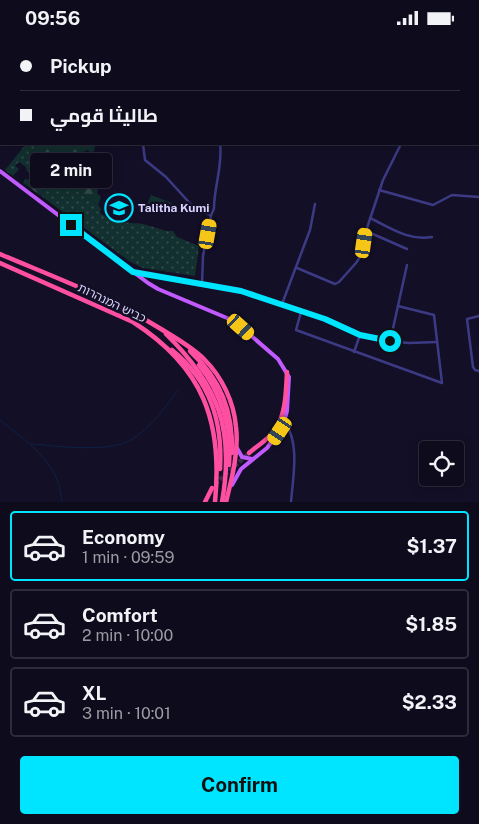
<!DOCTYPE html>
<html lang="en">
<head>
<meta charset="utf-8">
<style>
  body { margin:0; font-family:"Public Sans",Cairo,"Noto Sans Hebrew",sans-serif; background:#1c1929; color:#f1f3f6; height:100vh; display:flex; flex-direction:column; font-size:19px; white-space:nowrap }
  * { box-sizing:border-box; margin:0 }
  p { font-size:16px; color:#9b9ba3 }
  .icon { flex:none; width:28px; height:28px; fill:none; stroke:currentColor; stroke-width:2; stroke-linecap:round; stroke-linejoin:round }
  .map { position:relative; height:467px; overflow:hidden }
  .panel { display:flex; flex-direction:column; background:#0e0b1c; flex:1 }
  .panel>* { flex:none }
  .hud { position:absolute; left:0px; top:0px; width:480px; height:110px; box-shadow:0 2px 12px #0003,0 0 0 1px #2e2b3b; display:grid; align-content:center; height:110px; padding:0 20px; background:#0e0b1c }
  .buttons { position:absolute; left:419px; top:406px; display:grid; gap:10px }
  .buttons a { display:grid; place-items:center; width:45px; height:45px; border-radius:5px; background:#0e0b1c; box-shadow:0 2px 12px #0003,0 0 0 1px #2e2b3b; font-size:25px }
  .end { position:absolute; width:22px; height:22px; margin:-11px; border:6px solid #00e5ff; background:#111; box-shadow:0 0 0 2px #111 }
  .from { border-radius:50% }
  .bubble { position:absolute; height:35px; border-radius:5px; background:#0e0b1c; box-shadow:0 2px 12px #0003,0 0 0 1px #2e2b3b; font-size:16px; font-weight:700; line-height:35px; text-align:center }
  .car { position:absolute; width:15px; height:30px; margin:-15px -8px; border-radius:6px; box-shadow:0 0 4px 1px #0007; background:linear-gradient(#f5c518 24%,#345 0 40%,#f5c518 0 76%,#345 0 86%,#f5c518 0) }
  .hud b { display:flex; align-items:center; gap:18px; height:48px; font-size:19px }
  .hud b+b { border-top:1px solid #2e2b3b }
  .hud i { width:12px; height:12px; background:#f1f3f6 }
  ul { padding:9px 0 0; list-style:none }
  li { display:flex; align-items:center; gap:15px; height:70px; margin:0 10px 8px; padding:0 10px; border:2px solid #2e2b3b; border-radius:5px }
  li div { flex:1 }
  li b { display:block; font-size:19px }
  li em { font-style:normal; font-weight:700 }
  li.on { border-color:#00e5ff }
  li>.icon { width:45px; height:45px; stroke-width:1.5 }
  .primary-button { display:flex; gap:10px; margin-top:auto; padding:10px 20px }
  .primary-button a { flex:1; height:58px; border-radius:5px; background:#00e5ff; color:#111; font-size:20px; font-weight:700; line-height:58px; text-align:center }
  .status { display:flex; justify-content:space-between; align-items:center; height:35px; padding:0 25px; background:#0e0b1c; direction:ltr }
  .status svg { height:14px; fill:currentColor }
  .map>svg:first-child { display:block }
</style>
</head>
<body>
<div class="status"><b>09:56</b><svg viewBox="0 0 49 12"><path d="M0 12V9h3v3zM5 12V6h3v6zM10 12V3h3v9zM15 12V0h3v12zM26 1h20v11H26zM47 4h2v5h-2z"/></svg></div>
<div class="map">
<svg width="479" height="467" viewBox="0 0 479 467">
  <defs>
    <pattern id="grass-dots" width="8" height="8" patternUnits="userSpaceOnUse" patternTransform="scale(1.25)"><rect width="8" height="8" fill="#12302f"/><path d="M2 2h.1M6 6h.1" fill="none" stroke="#344d4e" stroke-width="1.8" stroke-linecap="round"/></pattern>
    <pattern id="forest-firs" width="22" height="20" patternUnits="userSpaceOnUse" patternTransform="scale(1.25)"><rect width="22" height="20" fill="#12302f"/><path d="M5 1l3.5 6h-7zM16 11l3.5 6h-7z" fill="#344d4e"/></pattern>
  </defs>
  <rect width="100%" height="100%" fill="#130f26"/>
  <g fill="url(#grass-dots)">
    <path d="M 26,109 L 38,109 L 30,119 L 57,140 C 41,148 40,147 27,136 L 26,132 L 19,127 L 15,131 L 19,134 L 13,141 L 5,135 Z"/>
    <path d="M 60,148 L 67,149 L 98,170 L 101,174 L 100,178 L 109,184 L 111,181 L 122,187 L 143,189 L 167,196 L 173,196 L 177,202 L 199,211 L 195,241 L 143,233 L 129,226 L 40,160 L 52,149 Z"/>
  </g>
  <g fill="url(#forest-firs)">
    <path d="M 38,109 L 96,109 L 93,118 L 86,115 L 79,122 L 89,127 L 82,137 L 98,152 L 97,158 L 101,162 L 98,170 L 67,149 L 66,142 L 57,140 L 30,119 Z"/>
    <path d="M 25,144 C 41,146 39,150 56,145 L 60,148 L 52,149 L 40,160 L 23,148 Z"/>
  </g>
  <path fill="#12302f" d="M 151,160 L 172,168 L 168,180 L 146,172 Z"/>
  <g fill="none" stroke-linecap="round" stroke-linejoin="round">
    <g stroke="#0c2248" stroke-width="1">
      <path d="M 0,385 C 22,403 48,420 58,447 C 60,453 61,460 62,467"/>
      <path d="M 31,409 C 57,411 108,418 131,405 C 150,394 165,372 179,354"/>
    </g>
    <path stroke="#312d47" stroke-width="4.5" stroke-dasharray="4.5 2" stroke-linecap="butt" d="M 215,449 L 249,418"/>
    <g stroke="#3d3a85" stroke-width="2.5">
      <path d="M 113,0 L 113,1"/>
      <path d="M 163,0 L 165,1"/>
      <path d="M 273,0 L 274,1"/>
      <path d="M 461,1 L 462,0"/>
      <path d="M 143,109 L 145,125 L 166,142 L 196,175 L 211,180"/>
      <path d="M 379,155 L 433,170 L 452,160 L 479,162"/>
      <path d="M 370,183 C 391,193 408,206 432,202"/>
      <path d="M 366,196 L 407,214"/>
      <path d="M 297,233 L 335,249 L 339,247 L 356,228 L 362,219 L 366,196 L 383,145 L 401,109"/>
      <path d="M 135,237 L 241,257 L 325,284 L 360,300 L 377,305 L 409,308 L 437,307"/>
      <path d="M 202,249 L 203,221 L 211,180 C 212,178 214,175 214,173 C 214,153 223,129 220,109"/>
      <path d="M 282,269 L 310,195 L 315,169"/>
      <path d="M 301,277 L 296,295 L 442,348 L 434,280 L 398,271"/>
      <path d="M 479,281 L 467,284 L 473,332 L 475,335 L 479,336"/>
      <path d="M 390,307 L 407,230"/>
      <path d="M 354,317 L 360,300"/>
      <path d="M 285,387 C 300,410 293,441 291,467"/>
    </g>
    <g stroke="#6f6bff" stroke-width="3">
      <path d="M 470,0 L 472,1"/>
      <path d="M 479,7 L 479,8"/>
    </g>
    <g stroke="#c25bff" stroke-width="4">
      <path d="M 0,136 L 148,248 L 158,254 L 227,283 L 241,292 L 278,324 L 289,342 L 287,376 L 283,391 L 267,413 L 241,434 L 232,450"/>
      <path d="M 237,413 L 242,422 L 252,424"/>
    </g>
    <g stroke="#ff4fa3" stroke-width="4.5">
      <path d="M 0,219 C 54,242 111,263 161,294 C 176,303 192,312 204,324 C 222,342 234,367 236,392 C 239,416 232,443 226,467"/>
      <path d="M 0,228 L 133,287 C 203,332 223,386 215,467"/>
      <path d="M 166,299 C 218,350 235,394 222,467"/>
      <path d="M 172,315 C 210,346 223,386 220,434"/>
      <path d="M 190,316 C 221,345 233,376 232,418"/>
      <path d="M 199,330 C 222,358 232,395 229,430"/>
      <path d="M 249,418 C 257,411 269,404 275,395 C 286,380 286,355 287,337"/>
      <path d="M 205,467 L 212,453"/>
    </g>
  </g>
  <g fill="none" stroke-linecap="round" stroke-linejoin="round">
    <path stroke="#00e5ff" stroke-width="6" d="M 71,190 L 133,237 L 241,256 L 325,284 L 360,300 L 390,306"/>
  </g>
  <defs>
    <g id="school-ring" transform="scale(1.4375)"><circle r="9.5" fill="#130f26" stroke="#00e5ff" stroke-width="1.5"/><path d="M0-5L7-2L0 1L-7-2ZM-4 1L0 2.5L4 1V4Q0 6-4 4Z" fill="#00e5ff"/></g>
  </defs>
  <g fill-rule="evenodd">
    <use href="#school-ring" x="119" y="173"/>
  </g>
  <g text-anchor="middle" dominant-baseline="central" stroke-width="5" stroke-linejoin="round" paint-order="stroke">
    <g font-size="12" font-weight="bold" fill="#d9d4ff" stroke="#130f26" text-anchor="start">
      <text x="138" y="173">Talitha Kumi</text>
    </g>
    <g font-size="12" fill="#d9d4ff" stroke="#130f26">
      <text transform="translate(112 268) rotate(26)">כביש המנהרות</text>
    </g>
  </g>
</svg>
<div class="buttons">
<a><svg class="icon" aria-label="locate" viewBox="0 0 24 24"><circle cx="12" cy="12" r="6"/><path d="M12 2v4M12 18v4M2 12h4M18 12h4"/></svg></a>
</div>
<i class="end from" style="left:390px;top:306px"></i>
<i class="end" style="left:71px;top:190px"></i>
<div class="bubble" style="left:30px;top:118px;width:82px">2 min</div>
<i class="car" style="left:208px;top:199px;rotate:10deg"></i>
<i class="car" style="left:364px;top:208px;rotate:8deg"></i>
<i class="car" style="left:241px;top:292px;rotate:132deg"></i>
<i class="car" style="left:280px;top:396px;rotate:214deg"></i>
<div class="hud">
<b><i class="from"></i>Pickup</b>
<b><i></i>طاليثا قومي</b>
</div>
</div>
<section class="panel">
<ul>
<li class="on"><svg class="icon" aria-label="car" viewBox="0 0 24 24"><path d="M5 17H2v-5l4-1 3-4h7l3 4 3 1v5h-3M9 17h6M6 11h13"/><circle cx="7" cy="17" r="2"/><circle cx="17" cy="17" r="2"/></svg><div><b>Economy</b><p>1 min · 09:59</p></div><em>$1.37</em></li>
<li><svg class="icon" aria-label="car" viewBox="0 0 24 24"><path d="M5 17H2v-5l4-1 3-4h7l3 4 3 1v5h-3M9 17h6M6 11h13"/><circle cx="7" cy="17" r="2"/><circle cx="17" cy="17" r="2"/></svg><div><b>Comfort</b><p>2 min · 10:00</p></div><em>$1.85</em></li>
<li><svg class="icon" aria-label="car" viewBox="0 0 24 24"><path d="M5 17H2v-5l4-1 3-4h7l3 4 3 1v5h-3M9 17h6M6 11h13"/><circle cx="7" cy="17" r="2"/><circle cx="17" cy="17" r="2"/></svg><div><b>XL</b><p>3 min · 10:01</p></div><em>$2.33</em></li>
</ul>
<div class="primary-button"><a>Confirm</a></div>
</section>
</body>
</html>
